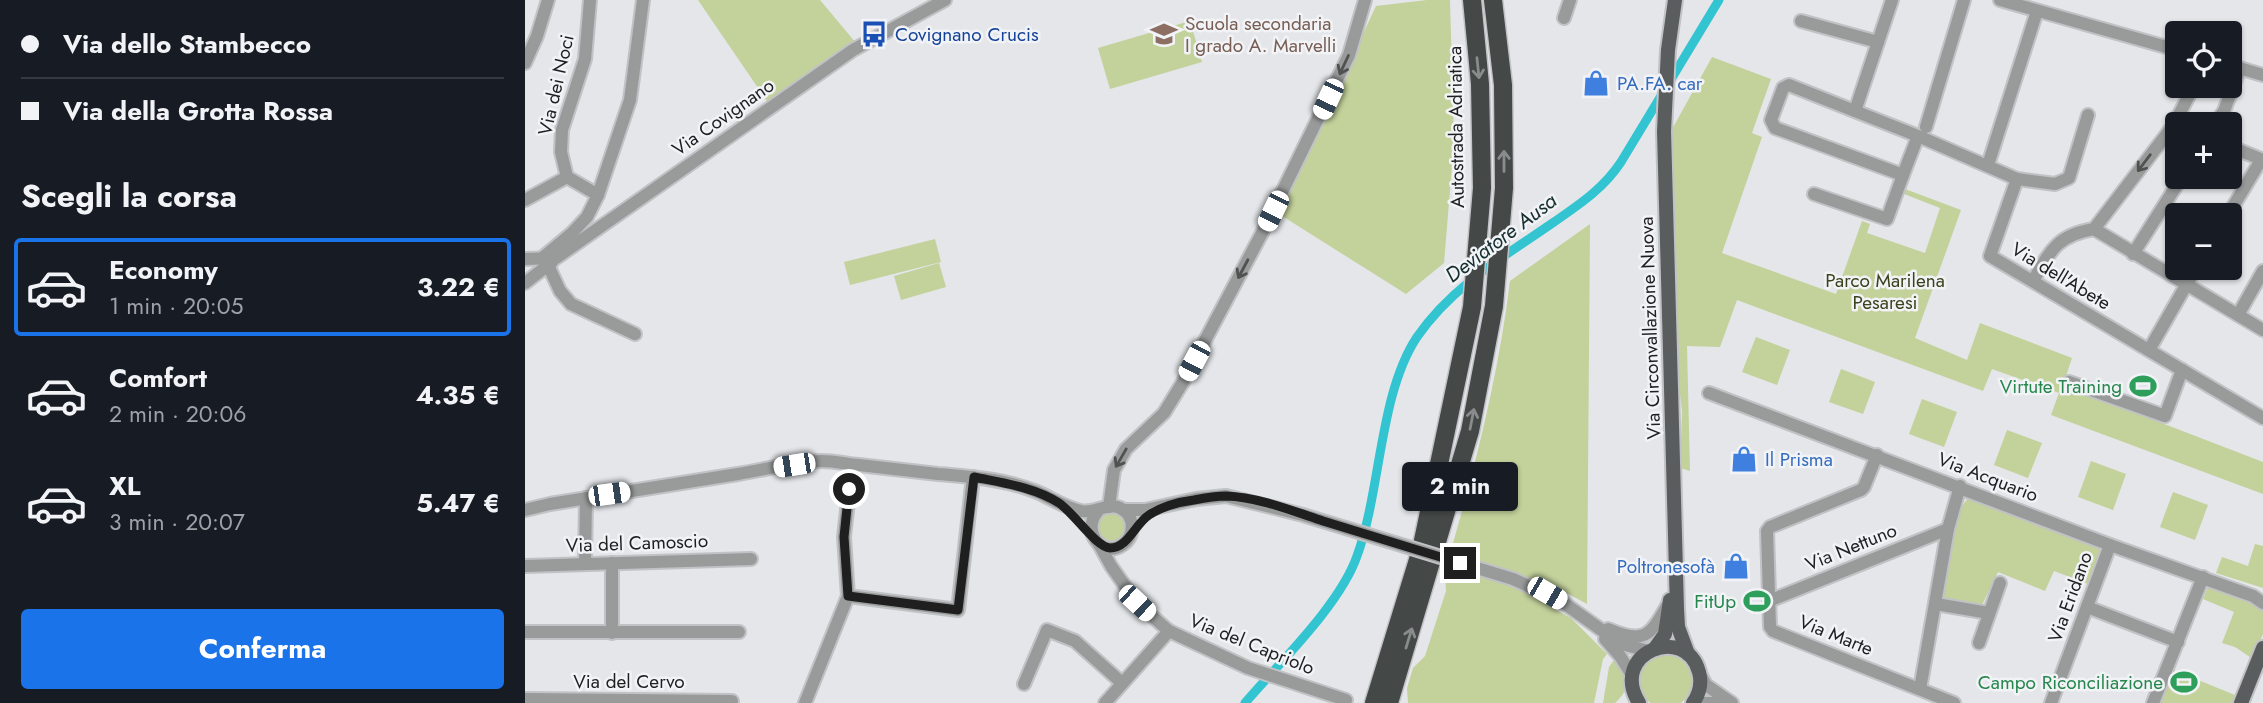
<!DOCTYPE html>
<html lang="it">
<head>
<meta charset="utf-8">
<style>
  body { margin:0; font-family:Jost,sans-serif; background:#20242c; color:#f1f3f6; height:100vh; display:flex; flex-direction:column; font-size:26px; white-space:nowrap }
  * { box-sizing:border-box; margin:0 }
  p { font-size:23px; color:#9ea1a6 }
  .icon { flex:none; width:38px; height:38px; fill:none; stroke:currentColor; stroke-width:2; stroke-linecap:round; stroke-linejoin:round }
  .map { position:relative; flex:1; overflow:hidden }
  .panel { display:flex; flex-direction:column; background:#171b24; width:525px }
  .panel>* { flex:none }
  .hud { display:grid; align-content:center; height:154px; padding:0 21px; background:#171b24 }
  .controls { position:absolute; left:1640px; top:21px; display:grid; gap:14px }
  .controls a { display:grid; place-items:center; width:77px; height:77px; border-radius:7px; background:#171b24; box-shadow:0 2px 5px #0004; font-size:35px }
  .end { position:absolute; width:32px; height:32px; margin:-16px; border:9px solid #1f1f20; background:#fff; box-shadow:0 0 0 4px #fff }
  .from { border-radius:50% }
  .bubble { position:absolute; height:49px; border-radius:7px; background:#171b24; box-shadow:0 2px 5px #0004; font-size:23px; font-weight:700; line-height:49px; text-align:center }
  .car { position:absolute; width:21px; height:42px; margin:-21px -10px; border-radius:9px; box-shadow:0 0 5px 2px #0007; background:linear-gradient(#fff 24%,#345 0 40%,#fff 0 76%,#345 0 86%,#fff 0) }
  .hud b { display:flex; align-items:center; gap:24px; height:66px; font-size:26px }
  .hud b+b { border-top:2px solid #363941 }
  .hud i { width:18px; height:18px; background:#f1f3f6 }
  ul { padding:0; list-style:none }
  li { display:flex; align-items:center; gap:21px; height:98px; margin:0 14px 10px; padding:0 7px; border:4px solid transparent; border-radius:7px }
  li div { flex:1 }
  li b { display:block; font-size:26px }
  li em { font-style:normal; font-weight:700 }
  li.selected { border-color:#1a73e8 }
  li>.icon { width:63px; height:63px; stroke-width:1.5 }
  h2 { padding:0 21px; font-size:32px; line-height:84px }
  .action { display:flex; gap:14px; margin-top:auto; padding:14px 21px }
  .action a { flex:1; height:80px; border-radius:7px; background:#1a73e8; color:#fff; font-size:28px; font-weight:700; line-height:80px; text-align:center }
  main { display:flex; flex:1; min-height:0 }
  .map>svg:first-child { display:block }
</style>
</head>
<body>
<main>
<section class="panel">
<div class="hud">
<b><i class="from"></i>Via dello Stambecco</b>
<b><i></i>Via della Grotta Rossa</b>
</div>
<h2>Scegli la corsa</h2>
<ul>
<li class="selected"><svg class="icon" aria-label="car" viewBox="0 0 24 24"><path d="M5 17H2v-5l4-1 3-4h7l3 4 3 1v5h-3M9 17h6M6 11h13"/><circle cx="7" cy="17" r="2"/><circle cx="17" cy="17" r="2"/></svg><div><b>Economy</b><p>1 min · 20:05</p></div><em>3.22 €</em></li>
<li><svg class="icon" aria-label="car" viewBox="0 0 24 24"><path d="M5 17H2v-5l4-1 3-4h7l3 4 3 1v5h-3M9 17h6M6 11h13"/><circle cx="7" cy="17" r="2"/><circle cx="17" cy="17" r="2"/></svg><div><b>Comfort</b><p>2 min · 20:06</p></div><em>4.35 €</em></li>
<li><svg class="icon" aria-label="car" viewBox="0 0 24 24"><path d="M5 17H2v-5l4-1 3-4h7l3 4 3 1v5h-3M9 17h6M6 11h13"/><circle cx="7" cy="17" r="2"/><circle cx="17" cy="17" r="2"/></svg><div><b>XL</b><p>3 min · 20:07</p></div><em>5.47 €</em></li>
</ul>
<div class="action"><a>Conferma</a></div>
</section>
<div class="map">
<svg width="1738" height="703" viewBox="0 0 1738 703">
  <rect width="100%" height="100%" fill="#e4e6e9"/>
  <g fill="#c3d19b">
    <path d="M 173,0 L 295,0 L 331,43 L 244,104 Z"/>
    <path d="M 902,0 L 925,0 L 929,142 L 919,263 L 881,294 L 754,214 L 851,6 Z"/>
    <path d="M 665,21 L 677,62 L 585,89 L 573,48 Z"/>
    <path d="M 1187,57 L 1246,79 L 1227,133 L 1237,137 L 1197,253 L 1311,294 L 1337,221 L 1345,224 L 1342,233 L 1400,253 L 1415,208 L 1379,194 L 1380,189 L 1436,210 L 1390,338 L 1442,360 L 1455,323 L 1547,358 L 1538,385 L 1738,462 L 1738,494 L 1526,415 L 1534,393 L 1467,369 L 1458,391 L 1212,300 L 1195,347 L 1162,346 L 1165,471 L 1155,468 L 1157,411 L 1152,369 L 1146,131 Z"/>
    <path d="M 1065,224 L 1062,604 L 1016,579 L 1010,598 L 1046,618 L 1082,654 L 1078,659 L 1069,703 L 883,703 L 882,688 L 888,668 L 900,656 L 921,591 L 920,571 C 948,475 973,380 985,281 Z"/>
    <path d="M 410,239 L 416,262 L 325,285 L 319,262 Z"/>
    <path d="M 414,263 L 421,287 L 376,300 L 369,276 Z"/>
    <path d="M 1231,337 L 1265,350 L 1252,385 L 1217,372 Z"/>
    <path d="M 1316,369 L 1350,382 L 1338,414 L 1304,402 Z"/>
    <path d="M 1397,399 L 1432,412 L 1419,447 L 1384,434 Z"/>
    <path d="M 1482,430 L 1517,443 L 1503,478 L 1469,465 Z"/>
    <path d="M 1566,461 L 1601,474 L 1588,510 L 1553,497 Z"/>
    <path d="M 1648,492 L 1683,505 L 1670,540 L 1635,527 Z"/>
    <path d="M 1445,497 L 1580,547 L 1566,585 L 1529,571 L 1520,591 L 1473,572 L 1456,607 L 1417,600 C 1420,578 1426,509 1445,497 Z"/>
    <circle cx="587" cy="527" r="15"/>
    <path d="M 1730,544 L 1738,546 L 1738,588 L 1691,573 L 1697,557 L 1723,566 Z"/>
    <path d="M 1683,587 L 1738,608 L 1738,634 L 1728,659 L 1710,647 L 1697,643 L 1709,612 L 1678,599 Z"/>
    <path d="M 1138,654 C 1166,655 1177,685 1156,703 L 1125,703 C 1104,684 1114,662 1138,654 Z"/>
    <path d="M 1089,660 C 1100,677 1109,686 1090,703 L 1078,703 L 1084,667 Z"/>
    <path d="M 1646,669 L 1710,695 L 1707,703 L 1632,703 Z"/>
  </g>
  <g fill="none" stroke-linecap="round" stroke-linejoin="round">
    <path stroke="#32c4d0" stroke-width="9" d="M 720,703 C 754,663 815,605 832,556 C 856,491 854,394 892,337 C 927,286 980,256 1029,222 C 1055,204 1079,188 1096,162 L 1194,0"/>
    <g stroke="#c1c2c5" stroke-width="16">
      <g id="minor">
        <path d="M 65,0 L 60,59 L 37,130 L 36,152 L 42,177 L 73,195"/>
        <path d="M 1475,0 L 1652,50"/>
        <path d="M 1039,18 L 1045,0"/>
        <path d="M 1276,21 L 1353,42"/>
        <path d="M 0,63 L 12,36 L 23,0"/>
        <path d="M 1704,65 L 1738,75"/>
        <path d="M 1330,111 L 1367,0"/>
        <path d="M 1690,124 L 1699,111 L 1715,68"/>
        <path d="M 1401,127 L 1439,0"/>
        <path d="M 1393,136 L 1378,175 L 1250,128 L 1246,120 L 1258,88 L 1264,85 L 1393,136 L 1492,179 L 1465,256 L 1738,418"/>
        <path d="M 1704,146 L 1738,160"/>
        <path d="M 1463,165 L 1512,11"/>
        <path d="M 1492,179 L 1530,184 L 1544,178 L 1563,115"/>
        <path d="M 1289,194 L 1362,219 L 1378,175"/>
        <path d="M 0,200 L 42,177"/>
        <path d="M 1703,215 L 1736,160"/>
        <path d="M 1569,229 L 1738,330"/>
        <path d="M 1608,254 L 1657,177"/>
        <path d="M 0,259 L 31,258 L 328,50 L 420,0"/>
        <path d="M 16,259 L 47,233 L 62,217 L 73,195 L 105,100 L 118,0"/>
        <path d="M 23,265 L 35,291 L 46,304 L 110,334"/>
        <path d="M 1508,281 C 1525,251 1532,235 1569,229 L 1648,126 L 1669,86"/>
        <path d="M 0,283 L 27,262"/>
        <path d="M 1713,315 L 1738,271"/>
        <path d="M 1624,350 L 1671,268"/>
        <path d="M 1544,382 L 1640,416 L 1657,370"/>
        <path d="M 1184,393 L 1585,545 L 1728,596 L 1738,603"/>
        <path d="M 1352,455 L 1339,487 L 1336,490 L 1245,527 L 1242,531 L 1245,627 L 1248,631 L 1429,703"/>
        <path d="M 584,507 L 589,470 L 601,449 L 639,413 L 658,382 L 737,233 L 824,55 L 840,0"/>
        <path d="M 0,510 L 25,504 C 88,494 150,484 213,474 C 240,470 270,461 297,461 C 309,461 322,464 334,465 C 360,468 387,471 413,474 C 446,477 481,479 512,492 C 526,498 540,508 556,511 C 570,514 583,501 597,509 C 610,517 610,536 597,545 C 576,559 555,529 574,510"/>
        <path d="M 598,510 L 620,510 L 671,499 L 701,496"/>
        <path d="M 574,544 L 586,566 L 612,603 L 644,631 L 723,668 L 821,700 L 820,703"/>
        <path d="M 87,563 L 87,633"/>
        <path d="M 60,564 L 61,498"/>
        <path d="M 0,566 L 226,559"/>
        <path d="M 988,579 L 1036,601 L 1096,644 L 1124,651"/>
        <path d="M 323,596 L 433,610 L 448,477"/>
        <path d="M 1244,601 L 1423,529"/>
        <path d="M 1411,604 L 1464,613"/>
        <path d="M 1562,607 L 1653,642"/>
        <path d="M 1083,629 C 1118,644 1125,637 1142,606"/>
        <path d="M 0,632 L 214,632"/>
        <path d="M 1080,639 L 1095,656 L 1107,675"/>
        <path d="M 1454,643 L 1475,583"/>
        <path d="M 1175,674 L 1181,685 L 1207,703"/>
        <path d="M 499,684 L 522,630 L 550,641 L 597,683"/>
        <path d="M 1395,689 L 1423,529 L 1435,486"/>
        <path d="M 0,699 L 207,701"/>
        <path d="M 280,703 L 323,596 L 319,537 L 327,465"/>
        <path d="M 580,703 L 644,631"/>
        <path d="M 1176,703 L 1195,703"/>
        <path d="M 1526,703 L 1585,545"/>
        <path d="M 1628,703 L 1678,577"/>
      </g>
    </g>
    <g stroke="#c1c2c5" stroke-width="18">
      <g id="major">
        <path d="M 1150,0 L 1143,50 L 1139,131 L 1152,609 L 1153,627 L 1163,654"/>
        <path d="M 1130,648 L 1140,634 L 1145,600"/>
        <path d="M 1114,703 C 1083,652 1161,623 1174,672 C 1177,683 1175,693 1168,703"/>
        <path d="M 1716,703 L 1738,648"/>
      </g>
    </g>
    <g stroke="#c1c2c5" stroke-width="21">
      <g id="highway">
        <path d="M 849,703 L 896,550 L 947,307 L 957,188 L 955,84 L 947,0"/>
        <path d="M 864,703 L 945,431 L 969,306 L 979,188 L 978,85 L 968,0"/>
      </g>
    </g>
    <use href="#minor" stroke="#999b9b" stroke-width="12"/>
    <use href="#major" stroke="#5a5d5d" stroke-width="14"/>
    <use href="#highway" stroke="#444847" stroke-width="18"/>
    <g stroke="#c1c2c5" stroke-width="16" stroke-linecap="butt">
      <path id="minor-bridge" d="M 701,496 L 778,515 L 988,579"/>
    </g>
    <use href="#minor-bridge" stroke="#999b9b" stroke-width="12"/>
  </g>
  <defs><path id="oneway-shaft" d="M-6 0H5M1.5-3L5.5 0L1.5 3" fill="none" stroke-width="1.6" stroke-linecap="round" stroke-linejoin="round" transform="scale(1.75)"/></defs>
  <g stroke="#505151">
    <use href="#oneway-shaft" transform="translate(819 65) rotate(115)"/>
    <use href="#oneway-shaft" transform="translate(1619 163) rotate(127)"/>
    <use href="#oneway-shaft" transform="translate(718 269) rotate(118)"/>
    <use href="#oneway-shaft" transform="translate(596 458) rotate(120)"/>
  </g>
  <g stroke="#898c8d">
    <use href="#oneway-shaft" transform="translate(953 68) rotate(84)"/>
    <use href="#oneway-shaft" transform="translate(979 161) rotate(-90)"/>
    <use href="#oneway-shaft" transform="translate(947 419) rotate(-79)"/>
    <use href="#oneway-shaft" transform="translate(884 638) rotate(-73)"/>
  </g>
  <g fill="none" stroke-linecap="round" stroke-linejoin="round">
    <path stroke="#1f1f20" stroke-width="9" d="M 324,489 L 319,537 L 323,596 L 433,610 L 449,477 C 478,483 509,487 534,503 C 549,513 571,547 585,548 C 603,548 610,524 624,515 C 638,506 653,502 669,500 C 679,498 690,496 701,496 C 733,497 768,511 798,521 C 844,535 890,549 935,563"/>
  </g>
  <defs>
    <g id="bus-bare" transform="scale(2.1)"><path d="M-5-6H5V4H4V6H2V4H-2V6H-4V4H-5ZM-3.5-4V0h7V-4ZM-3.5 1.2v1.5H-2V1.2ZM2 1.2v1.5H3.5V1.2Z" fill="#1a4fb4" stroke="#f1f3f6" stroke-width="2.5" paint-order="stroke"/></g>
    <g id="school-bare" transform="scale(2.1)"><path d="M0-5L7-2L0 1L-7-2ZM-4 1L0 2.5L4 1V4Q0 6-4 4Z" fill="#8d6e63" stroke="#f1f3f6" stroke-width="2.5" paint-order="stroke"/></g>
    <g id="shop-bare" transform="scale(2.1)"><path d="M-5-2.5h2.3a2.7 3.5 0 0 1 5.4 0H5L5.5 6h-11ZM-1.5-2.5h3a1.5 2.3 0 0 0-3 0Z" fill="#3f7fe0" stroke="#f1f3f6" stroke-width="2.5" paint-order="stroke"/></g>
    <g id="stadium-bare" transform="scale(2.1)"><path d="M0-5a6.5 5 0 1 0 0 10a6.5 5 0 1 0 0-10ZM-3.5-1.8h7v3.6h-7Z" fill="#2e9e5b" stroke="#f1f3f6" stroke-width="2.5" paint-order="stroke"/></g>
  </defs>
  <g fill-rule="evenodd">
    <use href="#bus-bare" x="349" y="34"/>
    <use href="#school-bare" x="639" y="34"/>
    <use href="#shop-bare" x="1071" y="83"/>
    <use href="#stadium-bare" x="1618" y="386"/>
    <use href="#shop-bare" x="1219" y="459"/>
    <use href="#shop-bare" x="1211" y="566"/>
    <use href="#stadium-bare" x="1232" y="601"/>
    <use href="#stadium-bare" x="1659" y="682"/>
  </g>
  <g text-anchor="middle" dominant-baseline="central" stroke-width="5" stroke-linejoin="round" paint-order="stroke">
    <g font-size="19" fill="#785e54" stroke="#f1f3f6" text-anchor="start">
      <text x="660" y="23">Scuola secondaria<tspan x="660" dy="22">I grado A. Marvelli</tspan></text>
    </g>
    <g font-size="19" fill="#164399" stroke="#f1f3f6" text-anchor="start">
      <text x="370" y="34">Covignano Crucis</text>
    </g>
    <g font-size="19" fill="#366cbe" stroke="#f1f3f6" text-anchor="start">
      <text x="1092" y="83">PA.FA. car</text>
      <text x="1240" y="459">Il Prisma</text>
      <text x="1190" y="566" text-anchor="end">Poltronesofà</text>
    </g>
    <g font-size="19" fill="#1f1f20" stroke="#f1f3f6">
      <text transform="translate(31 85) rotate(-77)">Via dei Noci</text>
      <text transform="translate(198 117) rotate(-35)">Via Covignano</text>
      <text transform="translate(931 127) rotate(-91)">Autostrada Adriatica</text>
      <text transform="translate(1536 276) rotate(31)">Via dell'Abete</text>
      <text transform="translate(1125 328) rotate(-92)">Via Circonvallazione Nuova</text>
      <text transform="translate(1463 477) rotate(21)">Via Acquario</text>
      <text transform="translate(112 543) rotate(-2)">Via del Camoscio</text>
      <text transform="translate(1326 547) rotate(-22)">Via Nettuno</text>
      <text transform="translate(1545 597) rotate(-70)">Via Eridano</text>
      <text transform="translate(1311 635) rotate(22)">Via Marte</text>
      <text transform="translate(727 644) rotate(22)">Via del Capriolo</text>
      <text x="104" y="681">Via del Cervo</text>
    </g>
    <g font-size="19" fill="#3b431d" stroke="#f1f3f6">
      <text x="1360" y="280">Parco Marilena<tspan x="1360" dy="22">Pesaresi</tspan></text>
    </g>
    <g font-size="19" fill="#27864d" stroke="#f1f3f6" text-anchor="end">
      <text x="1597" y="386">Virtute Training</text>
      <text x="1211" y="601">FitUp</text>
      <text x="1638" y="682">Campo Riconciliazione</text>
    </g>
    <g font-size="21" font-style="italic" fill="#162e30" stroke="#f1f3f6">
      <text transform="translate(976 238) rotate(-37)">Deviatore Ausa</text>
    </g>
  </g>
</svg>
<div class="controls">
<a><svg class="icon" aria-label="locate" viewBox="0 0 24 24"><circle cx="12" cy="12" r="6"/><path d="M12 2v4M12 18v4M2 12h4M18 12h4"/></svg></a>
<a>+</a>
<a>−</a>
</div>
<i class="end from" style="left:324px;top:489px"></i>
<i class="end" style="left:935px;top:563px"></i>
<div class="bubble" style="left:877px;top:462px;width:116px">2 min</div>
<i class="car" style="left:803px;top:99px;rotate:205deg"></i>
<i class="car" style="left:748px;top:211px;rotate:206deg"></i>
<i class="car" style="left:669px;top:361px;rotate:208deg"></i>
<i class="car" style="left:269px;top:465px;rotate:261deg"></i>
<i class="car" style="left:84px;top:494px;rotate:82deg"></i>
<i class="car" style="left:1022px;top:593px;rotate:120deg"></i>
<i class="car" style="left:612px;top:603px;rotate:133deg"></i>
</div>
</main>
</body>
</html>
